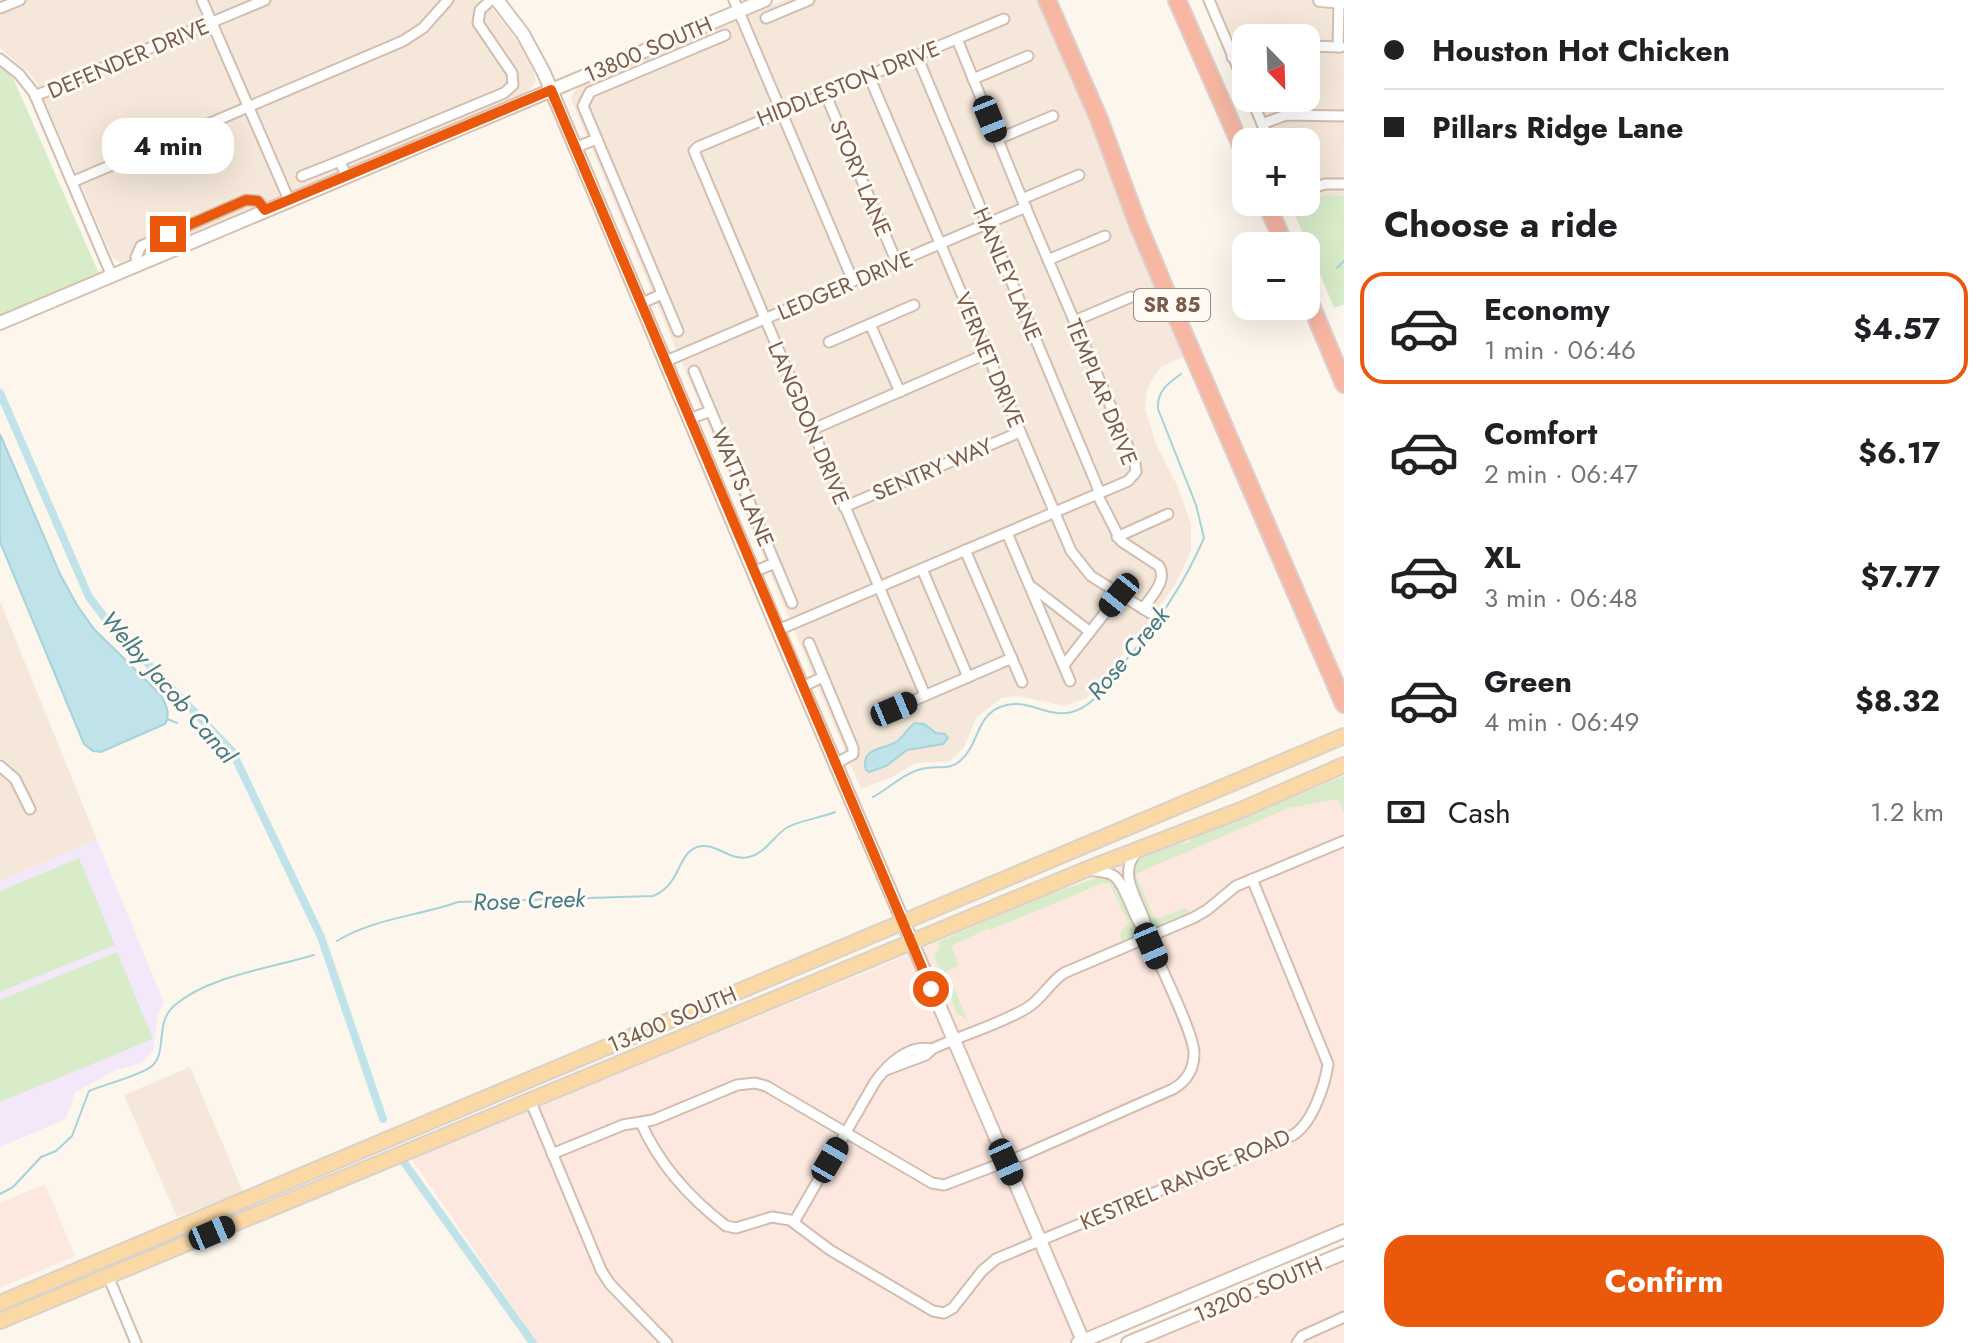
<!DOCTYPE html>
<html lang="en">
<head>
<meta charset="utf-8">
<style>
  body { margin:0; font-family:Jost,sans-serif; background:#f6f6f6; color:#202124; height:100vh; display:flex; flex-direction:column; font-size:30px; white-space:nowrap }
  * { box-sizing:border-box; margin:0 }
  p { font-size:26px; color:#757577 }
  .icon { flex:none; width:44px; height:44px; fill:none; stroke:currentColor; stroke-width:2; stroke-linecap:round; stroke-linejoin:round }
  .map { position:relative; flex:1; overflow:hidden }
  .sheet { display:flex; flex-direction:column; background:#fff; width:640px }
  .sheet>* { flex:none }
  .top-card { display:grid; align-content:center; height:176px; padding:0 40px; background:#fff }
  .needle { width:52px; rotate:157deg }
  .buttons { position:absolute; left:1232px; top:24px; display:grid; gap:16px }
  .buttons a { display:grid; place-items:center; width:88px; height:88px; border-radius:16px; background:#fff; box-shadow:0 8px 32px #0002; font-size:40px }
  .end { position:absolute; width:36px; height:36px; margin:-18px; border:10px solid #ea580c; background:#fff; box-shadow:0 0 0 4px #fff }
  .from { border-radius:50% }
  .bubble { position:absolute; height:56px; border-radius:24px; background:#fff; box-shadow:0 8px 32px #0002; font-size:26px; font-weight:700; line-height:56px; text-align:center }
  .car { position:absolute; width:24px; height:48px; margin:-24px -12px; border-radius:10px; box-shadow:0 0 6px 2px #0007; background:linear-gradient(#222 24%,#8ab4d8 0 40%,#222 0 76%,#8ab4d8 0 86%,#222 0) }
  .top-card b { display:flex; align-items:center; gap:28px; height:76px; font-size:30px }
  .top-card b+b { border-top:2px solid #e0e0e0 }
  .top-card i { width:20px; height:20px; background:#202124 }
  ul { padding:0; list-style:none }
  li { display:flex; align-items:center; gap:24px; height:112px; margin:0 16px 12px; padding:0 24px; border:4px solid transparent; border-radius:24px }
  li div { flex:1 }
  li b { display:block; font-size:30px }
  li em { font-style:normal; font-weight:700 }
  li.active { border-color:#ea580c }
  li>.icon { width:72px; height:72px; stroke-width:1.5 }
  h2 { padding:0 40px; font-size:36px; line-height:96px }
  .pay { display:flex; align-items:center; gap:20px; height:88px; padding:0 40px; font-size:30px }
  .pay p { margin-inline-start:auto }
  .cta { display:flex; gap:16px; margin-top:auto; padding:16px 40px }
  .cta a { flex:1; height:92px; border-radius:24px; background:#ea580c; color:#fff; font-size:32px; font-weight:700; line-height:92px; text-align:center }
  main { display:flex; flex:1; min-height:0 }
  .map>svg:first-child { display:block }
</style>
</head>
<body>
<main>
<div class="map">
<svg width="1344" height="1343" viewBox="0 0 1344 1343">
  <rect width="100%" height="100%" fill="#fdf6ec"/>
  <g fill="#f5e8da" fill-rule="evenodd">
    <path d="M 0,0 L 485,0 L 518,42 L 532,67 L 536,81 L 528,92 L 121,263 L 112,257 L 38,85 L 29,73 L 0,48 Z"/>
    <path d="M 784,0 L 1041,0 L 1185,356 L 1161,367 L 1153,378 L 1147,391 L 1145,408 L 1156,444 L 1177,485 L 1191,524 L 1191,551 L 1175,585 L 1144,629 L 1087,698 L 1065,706 L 1018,696 L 1002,698 L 976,718 L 964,747 L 950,761 L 915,763 L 892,777 L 861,789 L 571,99 L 573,93 L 579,87 Z"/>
    <path d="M 1202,0 L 1344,0 L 1344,234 L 1309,250 L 1290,202 L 1306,202 L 1306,142 L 1264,142 ZM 1246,38 L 1306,38 L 1306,98 L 1246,98 Z"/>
    <path d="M 0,601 L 97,840 L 0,881 Z"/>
    <path d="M 190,1067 L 243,1192 L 177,1217 L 124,1095 Z"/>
  </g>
  <g fill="#fde8e0">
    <path d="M 1344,775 L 1344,1225 L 1063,1343 L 538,1343 L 411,1158 L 884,965 L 1035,899 L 1098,876 L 1109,868 L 1228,824 Z"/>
    <path d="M 45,1184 L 75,1256 L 0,1288 L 0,1203 Z"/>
    <path d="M 1344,1258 L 1344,1343 L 1143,1343 Z"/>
  </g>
  <path fill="#f3e8fa" d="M 97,840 L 164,1003 L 158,1013 L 153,1051 L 142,1063 L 116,1070 L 75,1092 L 66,1119 L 0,1147 L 0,881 Z"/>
  <g fill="#d8ecc9">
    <path d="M 0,67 L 10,71 L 100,276 L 0,318 Z"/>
    <path d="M 1324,195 L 1344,196 L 1344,304 L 1334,308 L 1293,208 Z"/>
    <path d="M 1344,776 L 1344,812 L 1337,799 L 1289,808 L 1140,872 L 1136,875 L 1153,915 L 1158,919 L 1185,908 L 1190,912 L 1189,915 L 1158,928 L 1151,926 L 1131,873 L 1132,868 L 1145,863 L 1130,867 L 1135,859 L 1180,843 L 1182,845 L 1189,842 L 1189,840 Z"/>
    <path d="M 79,858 L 115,945 L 0,992 L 0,891 Z"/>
    <path d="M 1102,876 L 1112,878 L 1118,883 L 1137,930 L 1134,938 L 1102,949 L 1122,941 L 1120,934 L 1128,923 L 1110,884 L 1103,883 L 1092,888 L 1090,886 L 1091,888 L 990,930 L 989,928 L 951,946 L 959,966 L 946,971 L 968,1021 L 957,1013 L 936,961 L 935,955 L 940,946 L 937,944 L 940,941 L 1034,900 Z"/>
    <path d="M 117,952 L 153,1039 L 0,1102 L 0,1000 Z"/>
  </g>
  <g fill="#bfe3e8" stroke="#a5d3da" stroke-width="2">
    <path d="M 0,434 L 60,574 L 77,605 L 94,629 L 161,695 C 166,705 171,714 165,724 L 101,752 L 93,751 L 84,744 L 0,542 Z"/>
    <path d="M 915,723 L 924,724 L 936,733 L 945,734 L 948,738 L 943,744 L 907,750 L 886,766 L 869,772 L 866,770 C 860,748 882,750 896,742 C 904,737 907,728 915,723 Z"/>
  </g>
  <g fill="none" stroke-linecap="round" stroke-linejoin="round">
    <g stroke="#a5d3da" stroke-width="2">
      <path d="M 1337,268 L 1344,261"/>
      <path d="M 167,719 L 177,723"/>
      <path d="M 873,797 C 890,788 907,770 927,768 C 940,766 951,770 961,760 C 979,744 976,717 1000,707 C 1027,696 1047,719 1072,712 C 1096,705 1106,683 1121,666 C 1155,627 1183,587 1204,538 L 1196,505 L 1158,409 C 1157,391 1167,384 1181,374"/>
      <path d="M 337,941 C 372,919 418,916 458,902 L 653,896 C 681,885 677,854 697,847 C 715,841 730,862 749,857 C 766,853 774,835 788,827 C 802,820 820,818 835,812"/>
      <path d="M 0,1194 L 13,1187 L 41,1157 L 56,1151 L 72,1136 L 89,1091 C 103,1085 142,1075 152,1066 C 168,1052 154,1022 175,1005 C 209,976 271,968 314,955"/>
    </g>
    <g stroke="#bfe3e8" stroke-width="8">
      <path d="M 0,393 L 89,597 L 108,622 L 232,751 L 321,937 L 383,1119"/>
      <path d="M 403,1161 L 533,1343"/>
    </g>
    <g stroke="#d1beb0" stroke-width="13">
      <g id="street">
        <path d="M 202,0 L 289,200"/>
        <path d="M 734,0 L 853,281"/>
        <path d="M 1209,0 L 1246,87"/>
        <path d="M 0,8 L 20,0"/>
        <path d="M 766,18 L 809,0"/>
        <path d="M 1306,46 L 1341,47"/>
        <path d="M 1338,47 L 1339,2"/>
        <path d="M 917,56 L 1100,493"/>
        <path d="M 1232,57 L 1246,50"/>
        <path d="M 0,59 L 19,74 L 34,93 L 111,274"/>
        <path d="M 869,76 L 1071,551 L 1091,576 L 1150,613"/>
        <path d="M 973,79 L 1028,56"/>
        <path d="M 825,93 L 897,263"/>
        <path d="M 35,96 L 265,0"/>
        <path d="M 1251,98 L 1270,142"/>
        <path d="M 1262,124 L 1286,115 L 1344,116"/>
        <path d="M 998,139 L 1053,116"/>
        <path d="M 574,148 L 597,139"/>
        <path d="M 302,176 L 340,161"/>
        <path d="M 346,176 L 340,161 L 504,93 L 513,85 L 512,73 L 478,23 L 480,10 L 491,0"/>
        <path d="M 72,182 L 403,41 L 423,28 L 448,0"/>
        <path d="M 1306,190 L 1325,184 L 1344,184"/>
        <path d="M 1022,199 L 1079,175"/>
        <path d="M 1048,260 L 1105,236"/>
        <path d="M 138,263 L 136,257 L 141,246 L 246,200 L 258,201 L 265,210"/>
        <path d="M 640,304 L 662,294"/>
        <path d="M 1074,321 L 1131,297"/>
        <path d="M 870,324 L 900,392"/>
        <path d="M 678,331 L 583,106 L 590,92 L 725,35"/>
        <path d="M 829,342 L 914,305"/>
        <path d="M 664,362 L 1026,207"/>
        <path d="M 694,371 L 792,603"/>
        <path d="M 689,419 L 711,411"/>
        <path d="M 811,430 L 986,354"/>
        <path d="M 1097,494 L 1121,541 L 1159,566 C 1168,581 1151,596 1143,609"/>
        <path d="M 844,507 L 1020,432"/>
        <path d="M 1007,533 L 1070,681"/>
        <path d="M 1117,537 L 1168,514"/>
        <path d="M 965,550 L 1022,682"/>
        <path d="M 922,569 L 968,677"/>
        <path d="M 753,572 L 775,563"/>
        <path d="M 1032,587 L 1089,631"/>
        <path d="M 778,630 L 1128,481 L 1136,472 L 1135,463 L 1022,199 L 957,39"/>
        <path d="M 809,643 L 853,748 L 853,754 L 835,764"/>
        <path d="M 1064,665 L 1119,595"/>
        <path d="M 802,687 L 823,677"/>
        <path d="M 925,695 L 694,151 L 698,147 L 1004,19"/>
        <path d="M 894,709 L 1012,658"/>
        <path d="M 0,766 L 15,779 L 30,809"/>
        <path d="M 1137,852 C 1113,878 1147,907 1148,937"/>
        <path d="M 886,1070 L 926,1055 L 932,1049 C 962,1035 998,1025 1027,1008 C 1042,999 1049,983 1064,973 L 1193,918 L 1207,910 L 1236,886 L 1344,841"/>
        <path d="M 530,1100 L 601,1270 L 610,1284 L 667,1343"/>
        <path d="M 641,1123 C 659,1164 691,1199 726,1226 L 736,1228 L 772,1217 L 790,1220 L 830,1250 L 933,1311 L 944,1313 L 953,1308 L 982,1271 L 996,1259 L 1293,1135 C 1312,1124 1325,1085 1328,1064 L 1252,879"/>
        <path d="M 552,1154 L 623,1125 L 653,1120 L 737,1085 L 755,1083 L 766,1086 L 932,1183 L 944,1185 L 1021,1156 L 1173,1089 C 1187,1081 1194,1069 1194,1053 C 1194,1033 1157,960 1148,937 C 1134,922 1126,884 1114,876 C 1107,871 1097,872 1089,870"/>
        <path d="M 794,1222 L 875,1082 C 887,1065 908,1044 932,1049"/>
        <path d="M 108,1276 L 136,1343"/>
        <path d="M 1297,1343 L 1302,1336 L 1344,1317"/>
      </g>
    </g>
    <g stroke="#d6c0b0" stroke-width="16">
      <g id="secondary">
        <path d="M 497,0 L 523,34 L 544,73 L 778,630 L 1084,1343"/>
        <path d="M 1320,0 L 1344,2"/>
        <path d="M 0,323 L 765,0"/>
        <path d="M 1078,1343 L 1344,1231"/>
        <path d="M 1128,1343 L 1344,1253"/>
      </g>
    </g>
    <g stroke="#dad1cd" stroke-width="18">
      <g id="primary">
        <path d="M 0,1303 L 1344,736"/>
        <path d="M 0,1321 L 1085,870 L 1241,810 L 1344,765"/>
      </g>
    </g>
    <g stroke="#dad1cd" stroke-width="20">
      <g id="highway">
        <path d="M 1047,0 L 1099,119 L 1137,222 L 1178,320 L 1344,704"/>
        <path d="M 1177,0 L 1246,157"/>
        <path d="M 1266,202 L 1285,246"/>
        <path d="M 1306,293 L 1344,384"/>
      </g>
    </g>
    <use href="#street" stroke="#fff" stroke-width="9"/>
    <use href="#secondary" stroke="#fff" stroke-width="12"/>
    <use href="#primary" stroke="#fbd9a5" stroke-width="14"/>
    <use href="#highway" stroke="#f7b7a3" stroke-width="16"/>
  </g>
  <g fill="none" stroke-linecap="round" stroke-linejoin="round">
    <path stroke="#ea580c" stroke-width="10" d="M 168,234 L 246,200 L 258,201 L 265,210 L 551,90 L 931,989"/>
  </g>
  <g text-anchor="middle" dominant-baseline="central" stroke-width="6" stroke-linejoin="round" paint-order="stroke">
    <rect fill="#fffaf3" stroke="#a28b7f" stroke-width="2" x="1134" y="289" width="76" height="32" rx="6"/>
    <g font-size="20" font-weight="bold" fill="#7a5c4d">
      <text x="1172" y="305">SR 85</text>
    </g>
    <g font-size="22" fill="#7a5c4d" stroke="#fffaf3">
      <text transform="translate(648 49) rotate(-23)">13800 SOUTH</text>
      <text transform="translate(128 58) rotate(-23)">DEFENDER DRIVE</text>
      <text transform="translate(848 83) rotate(-22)">HIDDLESTON DRIVE</text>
      <text transform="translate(861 178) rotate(67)">STORY LANE</text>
      <text transform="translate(1008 274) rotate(67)">HANLEY LANE</text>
      <text transform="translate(845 285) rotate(-23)">LEDGER DRIVE</text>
      <text transform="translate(990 360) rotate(67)">VERNET DRIVE</text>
      <text transform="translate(1102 392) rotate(68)">TEMPLAR DRIVE</text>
      <text transform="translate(809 423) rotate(67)">LANGDON DRIVE</text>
      <text transform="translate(932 469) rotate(-23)">SENTRY WAY</text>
      <text transform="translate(743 487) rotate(67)">WATTS LANE</text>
      <text transform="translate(672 1019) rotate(-23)">13400 SOUTH</text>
      <text transform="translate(1185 1179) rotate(-23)">KESTREL RANGE ROAD</text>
      <text transform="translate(1258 1289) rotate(-23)">13200 SOUTH</text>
    </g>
    <g font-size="24" font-style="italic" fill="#437c86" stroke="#fffaf3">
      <text transform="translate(1128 653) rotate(-50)">Rose Creek</text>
      <text transform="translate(169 687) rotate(49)">Welby Jacob Canal</text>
      <text transform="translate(529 900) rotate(-2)">Rose Creek</text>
    </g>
  </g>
</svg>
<div class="buttons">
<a><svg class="needle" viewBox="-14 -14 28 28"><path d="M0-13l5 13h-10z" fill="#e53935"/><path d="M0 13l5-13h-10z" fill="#757577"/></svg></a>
<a>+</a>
<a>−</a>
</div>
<i class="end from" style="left:931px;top:989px"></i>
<i class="end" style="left:168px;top:234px"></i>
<div class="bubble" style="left:102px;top:118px;width:132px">4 min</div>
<i class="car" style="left:990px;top:119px;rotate:158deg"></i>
<i class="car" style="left:1119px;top:595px;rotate:219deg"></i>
<i class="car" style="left:894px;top:709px;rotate:67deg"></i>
<i class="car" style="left:1151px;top:946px;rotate:157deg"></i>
<i class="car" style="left:830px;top:1160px;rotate:30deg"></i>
<i class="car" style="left:1006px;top:1162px;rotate:156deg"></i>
<i class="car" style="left:212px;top:1233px;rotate:67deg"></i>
</div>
<section class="sheet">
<div class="top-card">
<b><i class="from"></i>Houston Hot Chicken</b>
<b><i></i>Pillars Ridge Lane</b>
</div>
<h2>Choose a ride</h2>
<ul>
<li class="active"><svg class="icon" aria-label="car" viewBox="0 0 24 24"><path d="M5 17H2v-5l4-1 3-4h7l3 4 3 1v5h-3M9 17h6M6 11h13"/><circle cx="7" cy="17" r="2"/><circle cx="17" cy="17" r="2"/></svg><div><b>Economy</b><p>1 min · 06:46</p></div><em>$4.57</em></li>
<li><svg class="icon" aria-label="car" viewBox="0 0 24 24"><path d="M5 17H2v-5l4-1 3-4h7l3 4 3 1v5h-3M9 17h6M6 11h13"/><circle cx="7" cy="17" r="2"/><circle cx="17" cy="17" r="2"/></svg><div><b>Comfort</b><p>2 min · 06:47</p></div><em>$6.17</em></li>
<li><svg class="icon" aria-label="car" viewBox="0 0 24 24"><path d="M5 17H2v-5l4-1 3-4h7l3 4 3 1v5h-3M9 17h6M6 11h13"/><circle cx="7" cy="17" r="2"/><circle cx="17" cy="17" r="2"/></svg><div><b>XL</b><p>3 min · 06:48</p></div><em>$7.77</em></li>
<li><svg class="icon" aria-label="car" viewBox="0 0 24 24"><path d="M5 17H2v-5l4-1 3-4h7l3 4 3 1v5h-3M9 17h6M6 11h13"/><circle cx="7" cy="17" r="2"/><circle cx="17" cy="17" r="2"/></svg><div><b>Green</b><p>4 min · 06:49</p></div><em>$8.32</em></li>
</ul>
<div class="pay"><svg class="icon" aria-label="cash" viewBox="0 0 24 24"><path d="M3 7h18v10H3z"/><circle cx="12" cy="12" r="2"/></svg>Cash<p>1.2 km</p></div>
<div class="cta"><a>Confirm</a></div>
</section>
</main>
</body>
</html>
